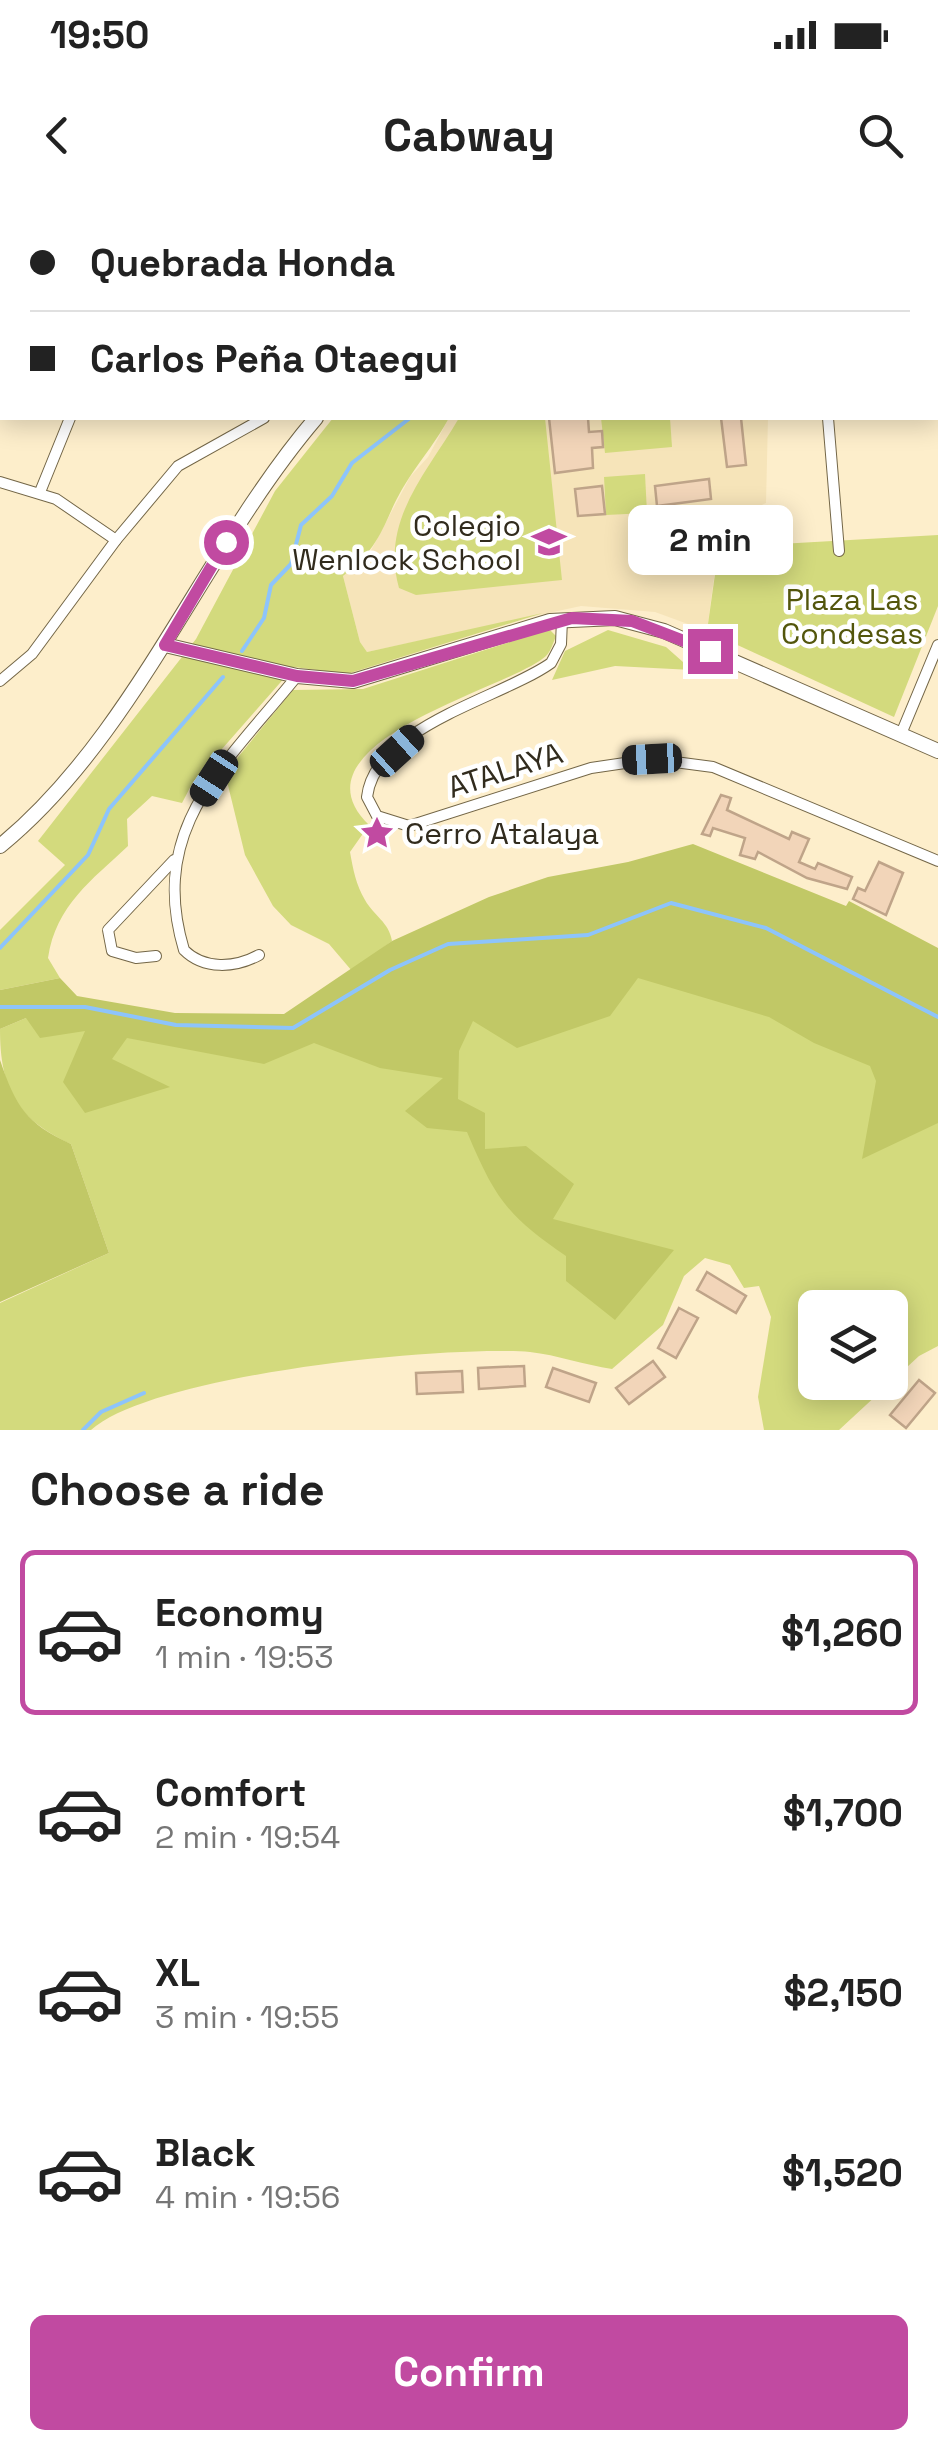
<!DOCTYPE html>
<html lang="en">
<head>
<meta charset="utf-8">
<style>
  body { margin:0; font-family:"Space Grotesk",sans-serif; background:#f2f2f2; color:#222; height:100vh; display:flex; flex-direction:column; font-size:38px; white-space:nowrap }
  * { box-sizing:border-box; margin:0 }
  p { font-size:32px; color:#767676 }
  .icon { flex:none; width:55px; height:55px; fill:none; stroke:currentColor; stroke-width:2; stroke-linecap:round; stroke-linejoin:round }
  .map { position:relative; height:1230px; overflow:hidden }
  .drawer { display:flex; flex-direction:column; background:#fff; flex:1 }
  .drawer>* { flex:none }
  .banner { position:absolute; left:0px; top:0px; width:940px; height:220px; box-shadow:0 5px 25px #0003; display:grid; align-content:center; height:220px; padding:0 30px; background:#fff }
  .fabs { position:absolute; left:798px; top:1090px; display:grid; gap:20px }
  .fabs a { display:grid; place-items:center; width:110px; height:110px; border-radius:15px; background:#fff; box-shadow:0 5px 25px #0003; font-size:50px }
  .end { position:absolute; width:45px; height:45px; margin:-22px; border:12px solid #c14aa1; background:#fff; box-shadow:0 0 0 5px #fff }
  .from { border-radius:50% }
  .bubble { position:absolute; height:70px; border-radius:15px; background:#fff; box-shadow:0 5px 25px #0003; font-size:32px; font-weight:700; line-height:70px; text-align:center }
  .car { position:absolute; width:30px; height:60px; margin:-30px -15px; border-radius:12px; box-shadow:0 0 8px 2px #0007; background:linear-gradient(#222 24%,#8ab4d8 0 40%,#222 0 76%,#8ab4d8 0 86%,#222 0) }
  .banner b { display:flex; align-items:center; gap:35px; height:95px; font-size:38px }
  .banner b+b { border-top:2px solid #e0e0e0 }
  .banner i { width:25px; height:25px; background:#222 }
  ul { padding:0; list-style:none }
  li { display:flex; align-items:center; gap:30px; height:165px; margin:0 20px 15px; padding:0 10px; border:5px solid transparent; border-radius:15px }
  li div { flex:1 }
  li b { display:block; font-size:38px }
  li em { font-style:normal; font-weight:700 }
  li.on { border-color:#c14aa1 }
  li>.icon { width:90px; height:90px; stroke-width:1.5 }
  h2 { padding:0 30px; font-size:45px; line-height:120px }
  .cta { display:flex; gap:20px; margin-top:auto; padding:20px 30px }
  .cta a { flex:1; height:115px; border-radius:15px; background:#c14aa1; color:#fff; font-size:40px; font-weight:700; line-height:115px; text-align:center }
  .status { display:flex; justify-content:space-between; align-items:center; height:70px; padding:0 50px; background:#fff; direction:ltr }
  .status svg { height:28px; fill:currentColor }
  header { display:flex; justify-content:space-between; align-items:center; height:130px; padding:0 30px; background:#fff; font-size:45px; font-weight:700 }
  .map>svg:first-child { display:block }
</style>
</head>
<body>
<div class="status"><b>19:50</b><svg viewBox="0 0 49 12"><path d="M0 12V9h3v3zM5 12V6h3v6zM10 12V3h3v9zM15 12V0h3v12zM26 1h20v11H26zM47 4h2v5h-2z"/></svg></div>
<header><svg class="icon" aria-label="back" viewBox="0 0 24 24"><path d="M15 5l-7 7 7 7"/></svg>Cabway<svg class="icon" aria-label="search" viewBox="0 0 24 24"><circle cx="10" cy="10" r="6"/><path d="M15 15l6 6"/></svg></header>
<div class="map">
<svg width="938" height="1230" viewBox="0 0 938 1230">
  <rect width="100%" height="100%" fill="#fdeecb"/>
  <path fill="#f6e4b9" d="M 449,218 L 768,218 L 766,303 L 721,324 L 707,431 L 655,412 L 581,406 L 367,452 L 360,442 L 343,376 L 368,356 L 410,277 L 428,257 Z"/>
  <g fill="#d3da7d" fill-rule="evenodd">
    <path d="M 333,218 L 449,218 C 437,240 423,257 409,278 C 382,319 387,342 343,376 L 360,442 L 367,452 L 543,413 L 347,474 L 294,467 L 193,582 L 182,603 L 152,596 L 127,619 L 128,646 C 92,680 56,705 48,758 L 60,778 L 0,790 L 0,730 L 65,665 L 38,641 L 196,439 L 275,291 Z"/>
    <path d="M 459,218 L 545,218 L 562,380 L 416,395 L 399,388 C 380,320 427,273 459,218 Z"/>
    <path d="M 601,218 L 670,218 L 672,247 L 605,253 Z"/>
    <path d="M 645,274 L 647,313 L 606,315 L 604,277 Z"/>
    <path d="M 938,335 L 938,406 L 894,517 L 707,431 L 718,353 L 744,346 Z"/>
    <path d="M 608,430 L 666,447 L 692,470 L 615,466 L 552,480 L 565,451 Z"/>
    <path d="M 541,432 L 550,430 L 556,436 C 553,443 551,451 546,456 C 512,488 284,542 369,625 L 350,652 C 353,669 356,685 365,700 C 374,716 389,722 392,741 L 352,771 L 329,744 L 291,725 L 273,706 L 245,655 L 225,573 L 293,490 L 363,489 Z"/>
    <path d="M 594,747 L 938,835 L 938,1146 L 919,1156 L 839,1230 L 764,1230 L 758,1197 L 771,1117 L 759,1086 L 744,1088 L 730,1065 L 705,1058 L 684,1076 L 663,1125 L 612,1169 C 585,1165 557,1155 530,1152 C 443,1145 154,1174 91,1230 L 0,1230 L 0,1103 L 109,1053 L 71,944 C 17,919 0,889 0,829 L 26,818 L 296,839 ZM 815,1108 L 890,1108 L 890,1182 L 815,1182 Z"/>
  </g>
  <g fill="#c1c866">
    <path d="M 693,644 L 846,706 L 849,701 L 938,748 L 938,923 L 862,959 L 876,881 L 870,866 L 814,843 L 769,817 L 638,778 L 610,816 L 517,848 L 473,821 L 459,851 L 458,899 L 485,913 L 485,949 L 526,946 L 574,984 L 553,1019 L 674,1050 L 615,1120 L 566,1081 L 566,1056 C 507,1016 495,998 467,932 L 427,928 L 405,911 L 443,878 L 380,868 L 314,843 L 264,864 L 127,838 L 112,859 L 170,887 L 85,913 L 63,882 L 85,831 L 40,838 L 26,818 L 0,829 L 0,790 L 60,778 L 77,796 L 175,813 L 284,814 L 392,741 L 489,697 L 548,677 L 628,662 Z"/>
    <path d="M 0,860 C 16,907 26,923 71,944 L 109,1053 L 0,1102 Z"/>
  </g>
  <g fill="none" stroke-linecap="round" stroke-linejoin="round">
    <g stroke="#8dc4fb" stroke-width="4">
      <path d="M 242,451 L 264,418 L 271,385 L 291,364 L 301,325 L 332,296 L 352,263 L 410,218"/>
      <path d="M 0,748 L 88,655 L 109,609 L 223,477"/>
      <path d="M 0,807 L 85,807 L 176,825 L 293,828 L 390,770 L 448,744 L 588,735 L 671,703 L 766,728 L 938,817"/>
      <path d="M 83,1230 L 101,1212 L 144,1193"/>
    </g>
  </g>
  <g fill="#f2d5b9" stroke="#bfa489" stroke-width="2.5">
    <path d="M 549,218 L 588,218 L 589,232 L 602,231 L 603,247 L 592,248 L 593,268 L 555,273 Z"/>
    <path d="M 721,218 L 741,218 L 746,265 L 727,267 Z"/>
    <path d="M 709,279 L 711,299 L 657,306 L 655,286 Z"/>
    <path d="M 602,286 L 605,314 L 578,316 L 575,289 Z"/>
    <path d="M 721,595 L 731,598 L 727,610 L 789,639 L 792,632 L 809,639 L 799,662 L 815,669 L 818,663 L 852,677 L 847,689 L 807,678 L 758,652 L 755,659 L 740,655 L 745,638 L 713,628 L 710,636 L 702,634 Z"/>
    <path d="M 879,662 L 903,673 L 886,715 L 853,699 L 858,688 L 865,691 Z"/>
    <path d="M 707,1072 L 746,1096 L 736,1113 L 697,1090 Z"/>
    <path d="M 679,1108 L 698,1118 L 676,1158 L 658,1148 Z"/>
    <path d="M 653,1161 L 665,1177 L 629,1204 L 616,1188 Z"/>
    <path d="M 524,1166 L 525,1186 L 479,1189 L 478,1168 Z"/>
    <path d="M 553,1168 L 596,1183 L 589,1202 L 546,1187 Z"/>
    <path d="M 462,1171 L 463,1192 L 417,1194 L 416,1173 Z"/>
    <path d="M 919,1180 L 935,1193 L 906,1228 L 890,1215 Z"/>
  </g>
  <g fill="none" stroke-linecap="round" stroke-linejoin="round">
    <g stroke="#736647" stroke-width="12">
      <g id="street">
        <path d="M 2,0 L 3,2"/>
        <path d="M 935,0 L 935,2"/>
        <path d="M 60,2 L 64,0"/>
        <path d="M 284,2 L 287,0"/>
        <path d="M 898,2 L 903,0"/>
        <path d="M 938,31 L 938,37"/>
        <path d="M 0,115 L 2,115"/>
        <path d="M 0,204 L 2,205"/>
        <path d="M 828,218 L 839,351"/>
        <path d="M 0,282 L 56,299 L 116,340"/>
        <path d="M 40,292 L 70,218"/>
        <path d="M 562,419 L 561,444 L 551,463 C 502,498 375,526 367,597 L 377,616 L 409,626 L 591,568 L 652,559 L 713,567 L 938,661"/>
        <path d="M 0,481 L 32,454 L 116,340 L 178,266 L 264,218"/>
        <path d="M 901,534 L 938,445"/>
        <path d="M 259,755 C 235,768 204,770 184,750 C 147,627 226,564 297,476"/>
        <path d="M 156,756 L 136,758 L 112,751 L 108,730 L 174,660"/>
      </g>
    </g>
    <g stroke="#736647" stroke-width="16">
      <g id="secondary">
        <path d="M 498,2 L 501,0"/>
        <path d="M 165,445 L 297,476 L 353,481 L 550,421 L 615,418 L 664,431 L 938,551"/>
        <path d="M 0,646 C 134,537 204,349 316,218"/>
      </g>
    </g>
    <use href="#street" stroke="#fff" stroke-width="10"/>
    <use href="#secondary" stroke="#fff" stroke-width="14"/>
  </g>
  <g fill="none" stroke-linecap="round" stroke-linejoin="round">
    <path stroke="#c14aa1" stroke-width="12" d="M 226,342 L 165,445 L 297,476 L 353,481 L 572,418 L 632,421 L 710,451"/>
  </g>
  <defs>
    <g id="school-bare" transform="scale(2.7)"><path d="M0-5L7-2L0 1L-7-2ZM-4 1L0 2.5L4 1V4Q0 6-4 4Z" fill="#c14aa1" stroke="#fff" stroke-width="2.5" paint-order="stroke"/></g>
    <g id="sight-bare" transform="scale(2.7)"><path d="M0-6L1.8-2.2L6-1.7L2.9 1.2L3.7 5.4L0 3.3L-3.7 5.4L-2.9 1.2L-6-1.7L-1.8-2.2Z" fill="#c14aa1" stroke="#fff" stroke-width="2.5" paint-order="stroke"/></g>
  </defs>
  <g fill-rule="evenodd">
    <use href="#school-bare" x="549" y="342"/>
    <use href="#sight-bare" x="377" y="633"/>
  </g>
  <g text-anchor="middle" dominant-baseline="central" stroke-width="9" stroke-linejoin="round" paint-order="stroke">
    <g font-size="30" fill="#312b1d" stroke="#fff" text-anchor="end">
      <text x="521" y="325">Colegio<tspan x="521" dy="34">Wenlock School</tspan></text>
      <text x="405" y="633" text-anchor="start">Cerro Atalaya</text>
    </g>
    <g font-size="30" fill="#53560c" stroke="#fff">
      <text x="852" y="399">Plaza Las<tspan x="852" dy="34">Condesas</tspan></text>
    </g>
    <g font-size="30" fill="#312b1d" stroke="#fff">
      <text transform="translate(505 570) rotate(-18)">ATALAYA</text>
    </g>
  </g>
</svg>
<div class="fabs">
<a><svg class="icon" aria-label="layers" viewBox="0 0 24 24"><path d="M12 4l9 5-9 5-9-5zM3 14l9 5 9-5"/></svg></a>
</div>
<i class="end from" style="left:226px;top:342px"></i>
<i class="end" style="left:710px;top:451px"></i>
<div class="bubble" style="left:628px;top:305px;width:165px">2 min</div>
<i class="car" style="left:397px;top:551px;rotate:48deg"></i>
<i class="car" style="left:652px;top:559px;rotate:267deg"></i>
<i class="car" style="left:214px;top:578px;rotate:213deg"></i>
<div class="banner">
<b><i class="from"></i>Quebrada Honda</b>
<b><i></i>Carlos Peña Otaegui</b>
</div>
</div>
<section class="drawer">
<h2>Choose a ride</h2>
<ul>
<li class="on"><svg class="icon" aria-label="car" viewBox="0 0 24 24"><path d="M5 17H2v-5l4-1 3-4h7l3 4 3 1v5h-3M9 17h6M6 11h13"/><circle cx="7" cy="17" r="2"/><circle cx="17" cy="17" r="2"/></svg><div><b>Economy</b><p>1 min · 19:53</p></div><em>$1,260</em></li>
<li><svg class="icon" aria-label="car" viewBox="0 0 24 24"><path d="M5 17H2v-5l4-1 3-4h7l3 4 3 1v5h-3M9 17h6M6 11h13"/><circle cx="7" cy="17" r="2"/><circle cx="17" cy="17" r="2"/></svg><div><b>Comfort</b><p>2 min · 19:54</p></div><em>$1,700</em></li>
<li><svg class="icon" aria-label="car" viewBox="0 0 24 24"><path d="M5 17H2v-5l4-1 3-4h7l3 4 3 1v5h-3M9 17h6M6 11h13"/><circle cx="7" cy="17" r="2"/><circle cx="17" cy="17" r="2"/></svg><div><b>XL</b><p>3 min · 19:55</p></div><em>$2,150</em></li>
<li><svg class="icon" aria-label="car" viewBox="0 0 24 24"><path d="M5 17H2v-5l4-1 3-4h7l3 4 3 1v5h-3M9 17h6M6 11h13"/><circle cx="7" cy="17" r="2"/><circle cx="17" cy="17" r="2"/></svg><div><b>Black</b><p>4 min · 19:56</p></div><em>$1,520</em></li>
</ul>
<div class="cta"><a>Confirm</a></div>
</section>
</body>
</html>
